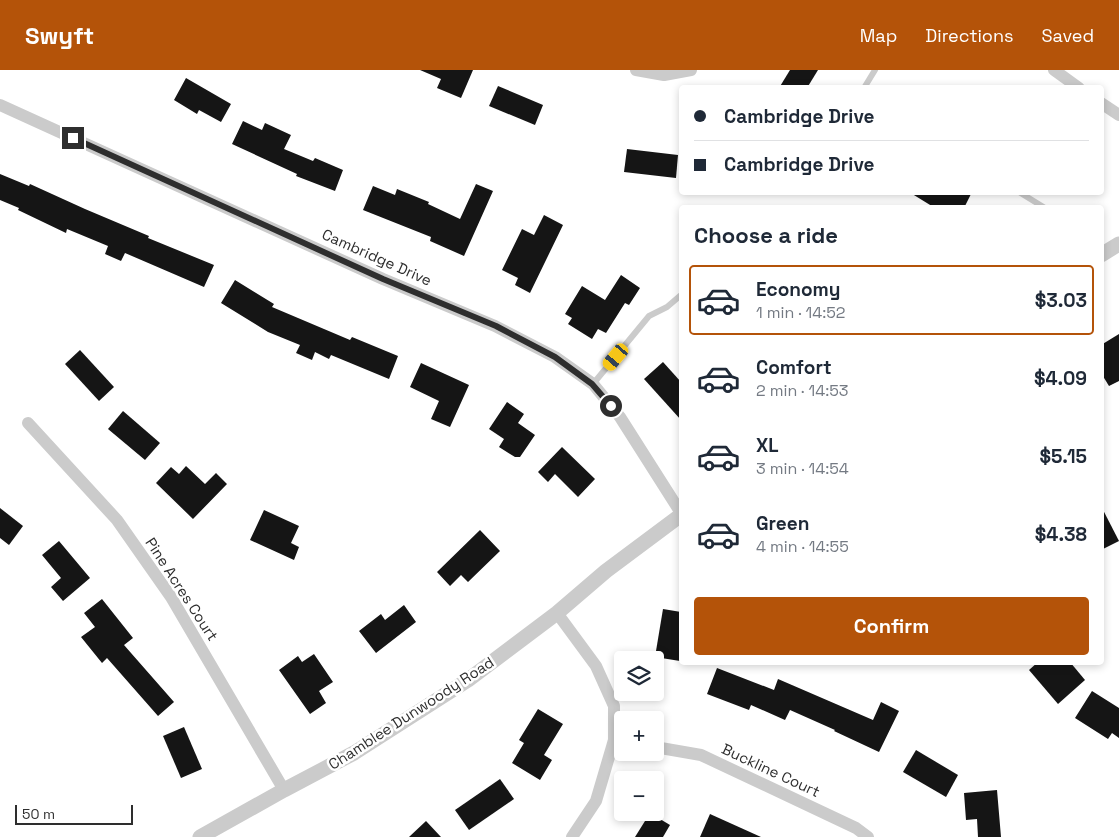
<!DOCTYPE html>
<html lang="en">
<head>
<meta charset="utf-8">
<style>
  body { margin:0; font-family:"Space Grotesk",sans-serif; background:#f6f6f7; color:#1f2937; height:100vh; display:flex; flex-direction:column; font-size:19px; white-space:nowrap }
  * { box-sizing:border-box; margin:0 }
  p { font-size:16px; color:#747a83 }
  .icon { flex:none; width:28px; height:28px; fill:none; stroke:currentColor; stroke-width:2; stroke-linecap:round; stroke-linejoin:round }
  .map { position:relative; flex:1; overflow:hidden }
  .sheet { position:absolute; left:679px; top:135px; width:425px; height:460px; display:flex; flex-direction:column; background:#fff; border-radius:5px; box-shadow:0 2px 8px #0003 }
  .sheet>* { flex:none }
  .hud { position:absolute; left:679px; top:15px; width:425px; height:110px; border-radius:5px; box-shadow:0 2px 8px #0003; display:grid; align-content:center; height:110px; padding:0 15px; background:#fff }
  .fabs { position:absolute; left:614px; top:581px; display:grid; gap:10px }
  .fabs a { display:grid; place-items:center; width:50px; height:50px; border-radius:5px; background:#fff; box-shadow:0 2px 8px #0003; font-size:25px }
  .scale { position:absolute; left:15px; bottom:12px; width:118px; box-sizing:border-box; padding-left:5px; border:2px solid #2e2e2e; border-top:0; font-size:14px; line-height:18px; white-space:nowrap; color:#2e2e2e; -webkit-text-stroke:4px #fff; paint-order:stroke }
  .end { position:absolute; width:22px; height:22px; margin:-11px; border:6px solid #2e2e2e; background:#fff; box-shadow:0 0 0 2px #fff }
  .from { border-radius:50% }
  .car { position:absolute; width:15px; height:30px; margin:-15px -8px; border-radius:6px; box-shadow:0 0 4px 1px #0007; background:linear-gradient(#f5c518 24%,#345 0 40%,#f5c518 0 76%,#345 0 86%,#f5c518 0) }
  .hud b { display:flex; align-items:center; gap:18px; height:48px; font-size:19px }
  .hud b+b { border-top:1px solid #e0e1e3 }
  .hud i { width:12px; height:12px; background:#1f2937 }
  ul { padding:0; list-style:none }
  li { display:flex; align-items:center; gap:15px; height:70px; margin:0 10px 8px; padding:0 5px; border:2px solid transparent; border-radius:5px }
  li div { flex:1 }
  li b { display:block; font-size:19px }
  li em { font-style:normal; font-weight:600 }
  li.selected { border-color:#b45309 }
  li>.icon { width:45px; height:45px; stroke-width:1.5 }
  h2 { padding:0 15px; font-size:22px; line-height:60px }
  .action { display:flex; gap:10px; margin-top:auto; padding:10px 15px }
  .action a { flex:1; height:58px; border-radius:5px; background:#b45309; color:#fff; font-size:20px; font-weight:600; line-height:58px; text-align:center }
  header { display:flex; align-items:center; gap:30px; box-sizing:border-box; height:70px; padding:0 25px; background:#b45309; color:#fff }
  header strong { font-size:24px }
  nav { display:flex; gap:28px; margin-inline-start:auto; font-size:18px }
  .map>svg:first-child { display:block }
</style>
</head>
<body>
<header>
<strong>Swyft</strong>
<nav><a>Map</a><a>Directions</a><a>Saved</a></nav>
</header>
<div class="map">
<svg width="1119" height="767" viewBox="0 0 1119 767">
  <rect width="100%" height="100%" fill="#fff"/>
  <g fill="#151515">
    <path d="M 420,0 L 473,0 L 461,28 L 437,18 L 441,9 Z"/>
    <path d="M 790,0 L 818,0 L 807,18 L 779,18 Z"/>
    <path d="M 186,8 L 231,34 L 221,52 L 199,40 L 197,44 L 174,30 Z"/>
    <path d="M 498,16 L 543,35 L 535,55 L 489,36 Z"/>
    <path d="M 243,51 L 262,60 L 265,53 L 291,65 L 284,79 L 313,91 L 315,88 L 343,100 L 335,121 L 296,106 L 297,104 L 232,74 Z"/>
    <path d="M 627,79 L 678,85 L 676,108 L 624,102 Z"/>
    <path d="M 0,104 L 29,116 L 30,114 L 85,139 L 149,166 L 148,168 L 214,195 L 204,217 L 125,183 L 121,191 L 105,184 L 108,176 L 67,159 L 66,163 L 18,140 L 19,138 L 0,130 Z"/>
    <path d="M 476,114 L 493,121 L 464,186 L 430,171 L 431,167 L 363,140 L 373,116 L 395,125 L 397,119 L 429,132 L 428,134 L 460,149 Z"/>
    <path d="M 909,122 L 972,122 L 964,138 L 935,138 Z"/>
    <path d="M 544,145 L 563,155 L 530,223 L 515,215 L 518,208 L 502,200 L 522,159 L 534,165 Z"/>
    <path d="M 621,205 L 640,218 L 629,235 L 625,233 L 606,263 L 598,259 L 592,269 L 568,254 L 572,248 L 565,244 L 582,216 L 605,230 Z"/>
    <path d="M 235,210 L 274,234 L 272,237 L 350,270 L 352,267 L 398,286 L 389,309 L 331,285 L 329,289 L 315,282 L 312,290 L 296,283 L 300,275 L 268,262 L 221,233 Z"/>
    <path d="M 1119,264 L 1119,311 L 1109,316 L 1101,303 L 1101,275 Z"/>
    <path d="M 80,280 L 114,317 L 99,331 L 65,294 Z"/>
    <path d="M 663,292 L 681,312 L 681,350 L 644,309 Z"/>
    <path d="M 421,293 L 469,315 L 450,357 L 431,349 L 439,331 L 410,317 Z"/>
    <path d="M 507,332 L 524,344 L 518,353 L 535,365 L 520,387 L 515,387 L 499,377 L 504,369 L 489,359 Z"/>
    <path d="M 123,341 L 160,373 L 145,390 L 108,359 Z"/>
    <path d="M 562,377 L 595,409 L 578,427 L 555,404 L 548,412 L 538,402 Z"/>
    <path d="M 186,396 L 205,414 L 216,403 L 227,414 L 193,449 L 156,413 L 171,397 L 179,404 Z"/>
    <path d="M 1101,436 L 1119,471 L 1101,480 Z"/>
    <path d="M 0,438 L 23,456 L 9,475 L 0,468 Z"/>
    <path d="M 264,440 L 299,456 L 291,473 L 299,477 L 294,490 L 250,470 Z"/>
    <path d="M 480,460 L 500,481 L 468,512 L 461,505 L 450,516 L 437,502 Z"/>
    <path d="M 59,471 L 90,508 L 63,531 L 51,517 L 61,508 L 42,485 Z"/>
    <path d="M 102,529 L 133,568 L 124,575 L 174,632 L 158,646 L 107,588 L 102,593 L 81,567 L 95,557 L 84,543 Z"/>
    <path d="M 404,535 L 416,552 L 376,583 L 359,561 L 381,544 L 385,550 Z"/>
    <path d="M 663,539 L 681,542 L 680,591 L 655,587 Z"/>
    <path d="M 314,584 L 333,612 L 319,621 L 326,633 L 310,644 L 279,600 L 298,586 L 302,592 Z"/>
    <path d="M 1038,592 L 1070,592 L 1085,610 L 1058,634 L 1029,600 Z"/>
    <path d="M 717,598 L 774,620 L 778,609 L 873,650 L 881,632 L 899,641 L 879,682 L 834,661 L 835,660 L 790,640 L 785,650 L 751,635 L 749,640 L 707,624 Z"/>
    <path d="M 1092,621 L 1119,638 L 1119,668 L 1112,663 L 1108,669 L 1075,648 Z"/>
    <path d="M 538,639 L 563,654 L 544,685 L 552,690 L 540,710 L 512,693 L 524,673 L 519,670 Z"/>
    <path d="M 184,657 L 202,699 L 181,708 L 163,666 Z"/>
    <path d="M 916,680 L 958,705 L 946,727 L 903,702 Z"/>
    <path d="M 500,709 L 514,729 L 469,760 L 455,740 Z"/>
    <path d="M 997,720 L 1001,767 L 978,767 L 977,749 L 966,750 L 964,723 Z"/>
    <path d="M 650,743 L 670,755 L 663,767 L 635,767 Z"/>
    <path d="M 710,744 L 761,767 L 700,767 Z"/>
    <path d="M 426,751 L 441,767 L 409,767 Z"/>
  </g>
  <g fill="none" stroke-linecap="round" stroke-linejoin="round">
    <g stroke="#cbcbcb" stroke-width="6">
      <path d="M 864,18 L 875,0"/>
      <path d="M 1019,122 L 1045,138"/>
      <path d="M 593,314 L 649,246 L 667,237 L 681,225"/>
    </g>
    <g stroke="#cbcbcb" stroke-width="12">
      <path d="M 636,0 L 664,5 L 691,0"/>
      <path d="M 1054,0 L 1079,18"/>
      <path d="M 1101,33 L 1119,45"/>
      <path d="M 0,35 L 383,209 L 495,256 L 555,287 L 593,314 L 620,347 L 681,443"/>
      <path d="M 28,353 L 117,450 L 171,527 L 284,720"/>
      <path d="M 557,543 L 596,596 L 614,636 L 614,670 L 596,731 L 572,767"/>
      <path d="M 655,677 L 701,685 L 856,758 L 868,767"/>
    </g>
    <g stroke="#cbcbcb" stroke-width="15">
      <path d="M 1101,185 L 1119,174"/>
      <path d="M 200,767 L 284,720 L 354,683 L 468,610 L 557,543 L 606,501 L 681,445"/>
    </g>
  </g>
  <g fill="none" stroke-linecap="round" stroke-linejoin="round">
    <path stroke="#2e2e2e" stroke-width="6" d="M 73,68 L 383,209 L 496,256 L 555,287 L 592,314 L 611,336"/>
  </g>
  <g text-anchor="middle" dominant-baseline="central" stroke-width="5" stroke-linejoin="round" paint-order="stroke">
    <g font-size="15" fill="#2e2e2e" stroke="#fff">
      <text transform="translate(377 187) rotate(24)">Cambridge Drive</text>
      <text transform="translate(182 519) rotate(57)">Pine Acres Court</text>
      <text transform="translate(411 643) rotate(-33)">Chamblee Dunwoody Road</text>
      <text transform="translate(771 700) rotate(25)">Buckline Court</text>
    </g>
  </g>
</svg>
<div class="fabs">
<a><svg class="icon" aria-label="layers" viewBox="0 0 24 24"><path d="M12 4l9 5-9 5-9-5zM3 14l9 5 9-5"/></svg></a>
<a>+</a>
<a>−</a>
</div>
<div class="scale">50 m</div>
<i class="end from" style="left:611px;top:336px"></i>
<i class="end" style="left:73px;top:68px"></i>
<i class="car" style="left:616px;top:287px;rotate:220deg"></i>
<div class="hud">
<b><i class="from"></i>Cambridge Drive</b>
<b><i></i>Cambridge Drive</b>
</div>
<section class="sheet">
<h2>Choose a ride</h2>
<ul>
<li class="selected"><svg class="icon" aria-label="car" viewBox="0 0 24 24"><path d="M5 17H2v-5l4-1 3-4h7l3 4 3 1v5h-3M9 17h6M6 11h13"/><circle cx="7" cy="17" r="2"/><circle cx="17" cy="17" r="2"/></svg><div><b>Economy</b><p>1 min · 14:52</p></div><em>$3.03</em></li>
<li><svg class="icon" aria-label="car" viewBox="0 0 24 24"><path d="M5 17H2v-5l4-1 3-4h7l3 4 3 1v5h-3M9 17h6M6 11h13"/><circle cx="7" cy="17" r="2"/><circle cx="17" cy="17" r="2"/></svg><div><b>Comfort</b><p>2 min · 14:53</p></div><em>$4.09</em></li>
<li><svg class="icon" aria-label="car" viewBox="0 0 24 24"><path d="M5 17H2v-5l4-1 3-4h7l3 4 3 1v5h-3M9 17h6M6 11h13"/><circle cx="7" cy="17" r="2"/><circle cx="17" cy="17" r="2"/></svg><div><b>XL</b><p>3 min · 14:54</p></div><em>$5.15</em></li>
<li><svg class="icon" aria-label="car" viewBox="0 0 24 24"><path d="M5 17H2v-5l4-1 3-4h7l3 4 3 1v5h-3M9 17h6M6 11h13"/><circle cx="7" cy="17" r="2"/><circle cx="17" cy="17" r="2"/></svg><div><b>Green</b><p>4 min · 14:55</p></div><em>$4.38</em></li>
</ul>
<div class="action"><a>Confirm</a></div>
</section>
</div>
</body>
</html>
